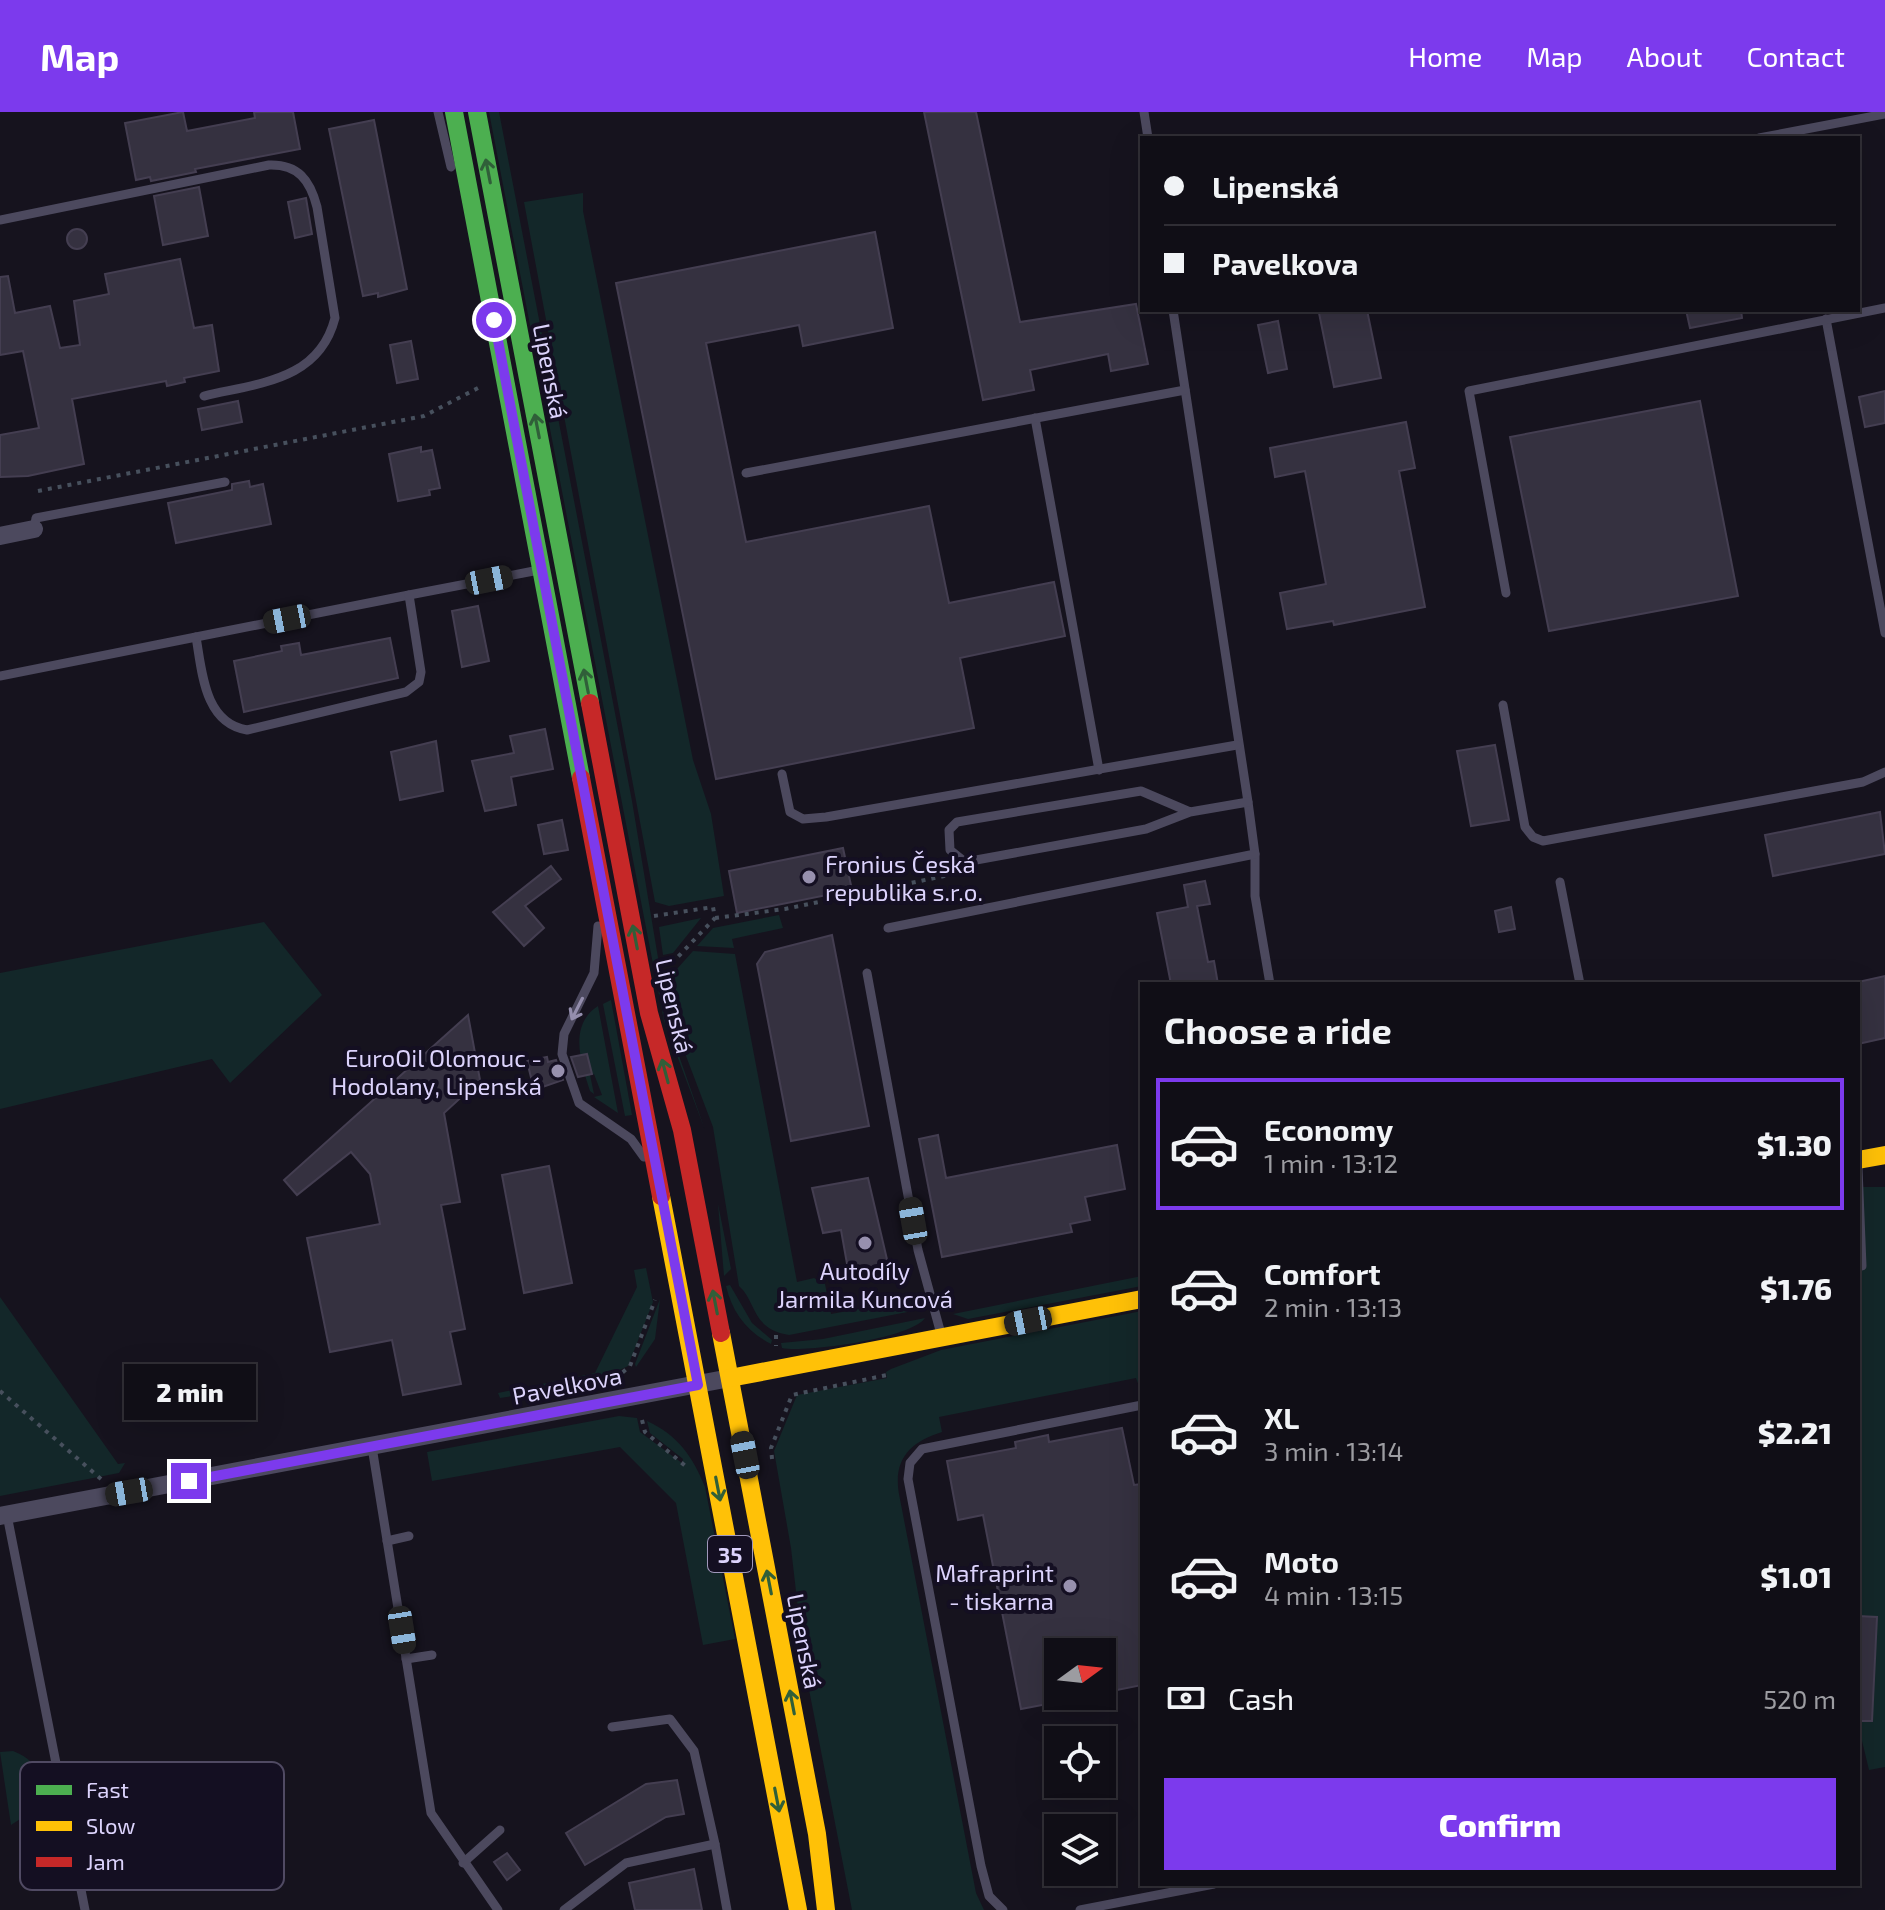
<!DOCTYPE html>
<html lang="en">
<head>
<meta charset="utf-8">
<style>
  body { margin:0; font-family:"Exo 2",sans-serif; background:#1e1c23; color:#f1f3f6; height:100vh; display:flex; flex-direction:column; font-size:30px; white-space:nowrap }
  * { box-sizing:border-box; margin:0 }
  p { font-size:26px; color:#9c9ca1 }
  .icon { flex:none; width:44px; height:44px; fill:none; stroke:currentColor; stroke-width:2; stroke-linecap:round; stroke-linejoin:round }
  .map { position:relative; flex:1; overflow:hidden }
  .side { position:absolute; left:1140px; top:870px; width:720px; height:904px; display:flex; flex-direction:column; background:#100e16; border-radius:0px; box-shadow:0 8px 32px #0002,0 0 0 2px #302e35 }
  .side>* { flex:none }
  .top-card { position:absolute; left:1140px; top:24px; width:720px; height:176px; border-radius:0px; box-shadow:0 8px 32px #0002,0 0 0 2px #302e35; display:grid; align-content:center; height:176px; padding:0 24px; background:#100e16 }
  .needle { width:52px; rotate:75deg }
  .controls { position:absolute; left:1044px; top:1526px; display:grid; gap:16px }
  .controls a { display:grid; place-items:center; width:72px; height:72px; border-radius:0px; background:#100e16; box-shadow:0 8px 32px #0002,0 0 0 2px #302e35; font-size:40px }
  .end { position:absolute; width:36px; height:36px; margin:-18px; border:10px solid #7c3aed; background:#fff; box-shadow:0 0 0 4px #fff }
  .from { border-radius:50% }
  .bubble { position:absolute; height:56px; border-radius:0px; background:#100e16; box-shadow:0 8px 32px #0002,0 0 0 2px #302e35; font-size:26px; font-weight:800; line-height:56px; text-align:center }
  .car { position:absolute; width:24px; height:48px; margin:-24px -12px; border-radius:10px; box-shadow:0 0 6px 2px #0007; background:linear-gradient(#222 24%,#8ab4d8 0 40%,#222 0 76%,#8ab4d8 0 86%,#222 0) }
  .top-card b { display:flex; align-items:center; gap:28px; height:76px; font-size:30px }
  .top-card b+b { border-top:2px solid #302e35 }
  .top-card i { width:20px; height:20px; background:#f1f3f6 }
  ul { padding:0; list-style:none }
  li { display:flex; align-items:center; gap:24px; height:132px; margin:0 16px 12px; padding:0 8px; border:4px solid transparent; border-radius:0px }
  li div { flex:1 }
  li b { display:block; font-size:30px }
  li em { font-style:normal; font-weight:800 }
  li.selected { border-color:#7c3aed }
  li>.icon { width:72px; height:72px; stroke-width:1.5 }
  h2 { padding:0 24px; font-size:36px; line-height:96px }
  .pay { display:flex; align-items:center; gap:20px; height:88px; padding:0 24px; font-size:30px }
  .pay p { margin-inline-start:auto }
  .action { display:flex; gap:16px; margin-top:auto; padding:16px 24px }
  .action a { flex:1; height:92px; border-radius:0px; background:#7c3aed; color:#fff; font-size:32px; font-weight:800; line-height:92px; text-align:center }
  header { display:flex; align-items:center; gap:48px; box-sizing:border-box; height:112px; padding:0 40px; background:#7c3aed; color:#fff }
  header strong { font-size:38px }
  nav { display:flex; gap:44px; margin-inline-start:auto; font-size:28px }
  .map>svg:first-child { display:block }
</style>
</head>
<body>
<header>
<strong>Map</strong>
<nav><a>Home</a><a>Map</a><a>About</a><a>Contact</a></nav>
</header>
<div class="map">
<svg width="1885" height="1798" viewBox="0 0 1885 1798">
  <rect width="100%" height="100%" fill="#16131e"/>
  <g fill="#132729">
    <path d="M 489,0 L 499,0 L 632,689 L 670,918 L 705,1018 L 664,909 Z"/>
    <path d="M 583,81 L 583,99 L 693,648 L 711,702 L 724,784 L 669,794 L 655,790 L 524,90 Z"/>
    <path d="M 779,803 L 783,816 L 732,827 L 734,836 L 697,834 L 713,816 Z"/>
    <path d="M 701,806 L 673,841 L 663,843 L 659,815 Z"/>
    <path d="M 264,810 L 322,883 L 230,971 L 212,947 L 0,997 L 0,861 Z"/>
    <path d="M 693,839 L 735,842 L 797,1170 L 814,1166 L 825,1172 L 831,1202 L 925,1185 L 928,1196 L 789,1223 C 751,1217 757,1190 739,1174 L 713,1015 L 675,915 L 668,867 Z"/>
    <path d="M 611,888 L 632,1003 L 625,1004 L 603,892 Z"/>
    <path d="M 598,894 L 618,1001 L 594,985 L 602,983 L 594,962 L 590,963 L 594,982 L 590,979 C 581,951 568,913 598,894 Z"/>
    <path d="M 1858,1075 L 1885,1075 L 1885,1655 L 1869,1658 L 1858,1612 Z"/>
    <path d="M 718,1092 L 731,1157 L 724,1164 Z"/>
    <path d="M 646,1156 L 653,1190 L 628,1254 L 593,1271 L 500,1286 L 498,1281 L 595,1261 L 637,1175 L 634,1158 Z"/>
    <path d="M 1142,1164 L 1142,1174 L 968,1207 L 953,1202 Z"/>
    <path d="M 730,1173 L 752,1211 L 772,1228 L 771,1232 C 747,1220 732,1200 726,1174 Z"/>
    <path d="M 0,1185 L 118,1352 L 125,1351 L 119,1361 L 0,1384 Z"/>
    <path d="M 660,1187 L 655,1227 L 636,1255 L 635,1252 Z"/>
    <path d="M 1142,1199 L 1142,1282 L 1136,1266 L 939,1305 L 942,1320 C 910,1330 893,1347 899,1382 L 976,1781 L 984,1798 L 852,1798 L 805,1557 L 791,1436 L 774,1339 L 797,1283 L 887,1266 L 886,1260 L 891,1257 L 941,1238 Z"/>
    <path d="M 925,1206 C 912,1226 806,1241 782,1236 L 781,1231 L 823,1227 Z"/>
    <path d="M 619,1304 L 637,1306 L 640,1320 L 682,1351 L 683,1347 L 650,1321 L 647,1309 C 678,1323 693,1345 705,1375 L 735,1527 L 703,1533 L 676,1391 L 620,1335 L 432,1369 L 427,1340 Z"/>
    <path d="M 13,1639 C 40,1649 47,1671 37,1696 L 11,1713 L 0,1640 Z"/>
  </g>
  <g fill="#353140" stroke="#443e51" stroke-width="2">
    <path d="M 183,0 L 187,19 L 255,6 L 254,0 L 293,0 L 300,37 L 195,57 L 196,60 L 151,69 L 150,65 L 136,68 L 125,11 Z"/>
    <path d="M 924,0 L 976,0 L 1020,210 L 1136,192 L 1148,252 L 1111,259 L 1108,242 L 1030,258 L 1034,278 L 983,288 Z"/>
    <path d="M 374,8 L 407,177 L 378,185 L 378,181 L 363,184 L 329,17 Z"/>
    <path d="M 199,75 L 208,124 L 163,133 L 154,84 Z"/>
    <path d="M 306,86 L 312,122 L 295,126 L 288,90 Z"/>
    <circle cx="77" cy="127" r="10"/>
    <path d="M 875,120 L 893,216 L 803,234 L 799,213 L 706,231 L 746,430 L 929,394 L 949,491 L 1054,470 L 1065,524 L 960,546 L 974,616 L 716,667 L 616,171 Z"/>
    <path d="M 180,147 L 194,216 L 212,213 L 219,259 L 184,266 L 185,270 L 167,274 L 166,269 L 72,287 L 84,352 L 28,364 L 0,365 L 0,323 L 39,316 L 23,239 L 0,243 L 0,165 L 8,164 L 15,201 L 50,194 L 60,236 L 80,233 L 74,189 L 109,182 L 105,162 Z"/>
    <path d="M 1333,198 L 1367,198 L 1381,266 L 1334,275 L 1319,201 Z"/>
    <path d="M 1686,198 L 1741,198 L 1742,206 L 1690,216 Z"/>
    <path d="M 1278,209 L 1287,257 L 1268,261 L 1258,213 Z"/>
    <path d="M 411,229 L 418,267 L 397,271 L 390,233 Z"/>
    <path d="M 1885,279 L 1885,311 L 1865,315 L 1859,285 Z"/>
    <path d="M 238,289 L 242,310 L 202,318 L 198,297 Z"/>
    <path d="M 1700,289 L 1738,484 L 1549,519 L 1510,325 Z"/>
    <path d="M 1406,310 L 1415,356 L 1399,359 L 1425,495 L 1334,513 L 1333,509 L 1287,517 L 1280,481 L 1326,472 L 1305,359 L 1275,365 L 1270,336 Z"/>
    <path d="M 421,335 L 421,340 L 432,338 L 440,376 L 429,378 L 430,383 L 398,389 L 389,342 Z"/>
    <path d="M 249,369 L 250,375 L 263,372 L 271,412 L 176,431 L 168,391 L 232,378 L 232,372 Z"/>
    <path d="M 478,494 L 489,549 L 462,555 L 452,499 Z"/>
    <path d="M 390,526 L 398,566 L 244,600 L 234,549 L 282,539 L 281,534 L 299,531 L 301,543 Z"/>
    <path d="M 545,617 L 553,657 L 511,665 L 516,693 L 485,699 L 472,649 L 514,641 L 510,624 Z"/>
    <path d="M 436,629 L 443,679 L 400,688 L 391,640 Z"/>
    <path d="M 1495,633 L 1509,708 L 1471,714 L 1457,639 Z"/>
    <path d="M 1880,700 L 1885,742 L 1773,764 L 1765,723 Z"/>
    <path d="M 562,708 L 568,738 L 544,742 L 538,713 Z"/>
    <path d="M 843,736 L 852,778 L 737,801 L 729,759 Z"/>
    <path d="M 551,754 L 561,767 L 525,794 L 544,816 L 524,834 L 493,800 Z"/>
    <path d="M 1205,769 L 1210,792 L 1197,794 L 1208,850 L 1214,849 L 1218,872 L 1171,872 L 1157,801 L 1188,795 L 1184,773 Z"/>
    <path d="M 1511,795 L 1515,817 L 1499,820 L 1495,799 Z"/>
    <path d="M 832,823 L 869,1014 L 791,1029 L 757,852 L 765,840 Z"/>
    <path d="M 1885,864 L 1885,926 L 1858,932 L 1858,870 Z"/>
    <path d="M 468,903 L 480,968 L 444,1001 L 460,1090 L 441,1093 L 465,1217 L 450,1220 L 461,1272 L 403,1283 L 392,1228 L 330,1240 L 307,1126 L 380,1112 L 370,1062 L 351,1040 L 297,1083 L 284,1068 Z"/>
    <path d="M 587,942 L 592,962 L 578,965 L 571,945 Z"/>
    <path d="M 547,945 L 548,950 L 556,948 L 563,968 L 534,978 L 527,949 Z"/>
    <path d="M 938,1023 L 946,1066 L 1117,1033 L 1125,1077 L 1085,1085 L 1090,1108 L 1070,1112 L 1072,1120 L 942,1145 L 919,1027 Z"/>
    <path d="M 549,1054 L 572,1171 L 524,1181 L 502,1063 Z"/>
    <path d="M 868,1066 L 889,1156 L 849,1163 L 841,1118 L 823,1121 L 812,1076 Z"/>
    <path d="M 1122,1316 L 1134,1373 L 1142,1372 L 1142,1573 L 1102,1581 L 1102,1540 L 1058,1540 L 1058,1590 L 1021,1597 L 983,1403 L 958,1408 L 947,1349 L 1016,1336 L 1015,1330 L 1048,1323 L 1049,1330 Z"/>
    <path d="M 1858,1504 L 1877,1505 L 1872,1609 L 1858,1609 Z"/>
    <path d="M 677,1668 L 684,1702 L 666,1705 L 585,1753 L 566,1721 L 646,1672 Z"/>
    <path d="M 507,1741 L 520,1758 L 507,1768 L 494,1750 Z"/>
    <path d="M 694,1757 L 702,1798 L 635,1798 L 629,1771 Z"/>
  </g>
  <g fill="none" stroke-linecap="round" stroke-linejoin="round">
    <g stroke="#47505d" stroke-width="4" stroke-dasharray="4 6" stroke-linecap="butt">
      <path d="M 38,379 L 424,304 L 478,276"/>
      <path d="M 654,804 L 713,795 L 715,806 L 673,850 L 664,853"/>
      <path d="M 715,806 L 785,797 L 954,762"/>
      <path d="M 776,1223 L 776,1234"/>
      <path d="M 615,1267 L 630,1254 L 655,1188"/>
      <path d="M 0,1279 L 101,1367"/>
      <path d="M 642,1308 L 645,1320 L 689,1357"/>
      <path d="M 772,1347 L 771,1336 L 792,1283 L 887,1263"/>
    </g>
    <g stroke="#4c495e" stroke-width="9">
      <path d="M 438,0 L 451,55"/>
      <path d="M 1144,0 L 1148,26"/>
      <path d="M 1759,26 L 1885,2"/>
      <path d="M 0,108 L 269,53 C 298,52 310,68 317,95 L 335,206 C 319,269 258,271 204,284"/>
      <path d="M 1173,198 L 1248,690 L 1255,742 L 1255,784 L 1270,872"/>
      <path d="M 1826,207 L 1885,521"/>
      <path d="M 1035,306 L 1099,658"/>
      <path d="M 746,361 L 1185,278"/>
      <path d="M 34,417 L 36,406 L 225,370"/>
      <path d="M 1506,481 L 1469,279 L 1885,196"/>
      <path d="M 409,483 L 421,560 L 419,570 L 406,580 L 247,618 C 204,611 202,559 196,525 Z"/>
      <path d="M 409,483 L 539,458"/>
      <path d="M 0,564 L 196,525"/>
      <path d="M 1503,593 L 1525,715 L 1533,725 L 1543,729 L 1863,670 L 1885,660"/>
      <path d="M 782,662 L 790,700 L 803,707 L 826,705 L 1237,633"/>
      <path d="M 1190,700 L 1146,717 L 965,750 L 950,738 L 949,718 L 957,710 L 1141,679 L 1190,700 L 1248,690"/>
      <path d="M 1560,770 L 1580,872"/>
      <path d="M 598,814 L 594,861 L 564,922 L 562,942 L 579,991 L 631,1027 L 644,1045"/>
      <path d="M 888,816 L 1255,742"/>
      <path d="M 867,861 L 918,1138 L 941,1222"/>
      <path d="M 1858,1056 L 1862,1154 L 1858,1155"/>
      <path d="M 372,1335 L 431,1701 L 498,1798"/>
      <path d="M 7,1403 L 85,1798"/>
      <path d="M 387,1429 L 409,1424"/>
      <path d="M 406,1547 L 432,1543"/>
      <path d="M 715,1732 L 727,1798"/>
      <path d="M 463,1751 L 500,1718"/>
      <path d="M 564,1798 L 626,1751 L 715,1732 L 694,1639 L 670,1607 L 612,1615"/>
      <path d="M 1003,1798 L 989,1784 L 981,1754 L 908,1367 L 910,1351 L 922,1337 L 1142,1293"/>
      <path d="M 1080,1798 L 1214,1772"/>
    </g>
    <g stroke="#4c495e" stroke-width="18">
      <path d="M 0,424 L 34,417"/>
      <path d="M 0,1404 L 730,1266"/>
    </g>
    <g stroke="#4caf50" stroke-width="18">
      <path d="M 454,0 L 581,666"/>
      <path d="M 477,0 L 590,591"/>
    </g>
    <g stroke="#ffc107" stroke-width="18">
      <path d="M 1858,1048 L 1885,1043"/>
      <path d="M 661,1084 L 798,1798"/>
      <path d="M 721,1221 L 817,1722 L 826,1798"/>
      <path d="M 730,1266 L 1142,1187"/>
    </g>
    <g stroke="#c62828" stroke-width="18">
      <path d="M 590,591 L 649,901 L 682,1018 L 721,1221"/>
      <path d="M 581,666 L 661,1084"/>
    </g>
  </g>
  <defs><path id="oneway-shaft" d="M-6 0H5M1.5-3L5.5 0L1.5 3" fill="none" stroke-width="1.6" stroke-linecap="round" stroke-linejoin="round" transform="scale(2)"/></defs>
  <g stroke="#305f39">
    <use href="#oneway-shaft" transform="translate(488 59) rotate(-101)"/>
    <use href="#oneway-shaft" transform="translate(537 314) rotate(-101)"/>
    <use href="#oneway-shaft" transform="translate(586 569) rotate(-101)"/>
    <use href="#oneway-shaft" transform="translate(635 825) rotate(-101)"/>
    <use href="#oneway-shaft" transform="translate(665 959) rotate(-105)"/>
    <use href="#oneway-shaft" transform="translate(715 1190) rotate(-101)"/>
    <use href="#oneway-shaft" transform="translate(718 1377) rotate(79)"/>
    <use href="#oneway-shaft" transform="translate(769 1470) rotate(-101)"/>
    <use href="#oneway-shaft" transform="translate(792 1590) rotate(-101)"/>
    <use href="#oneway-shaft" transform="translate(777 1688) rotate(79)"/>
  </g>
  <use stroke="#948ead" href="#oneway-shaft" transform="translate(577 897) rotate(117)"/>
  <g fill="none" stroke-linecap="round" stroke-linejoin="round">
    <path stroke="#7c3aed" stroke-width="10" d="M 189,1369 L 698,1273 L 494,208"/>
  </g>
  <g fill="#9790ae" stroke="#140f22" stroke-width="3">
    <circle cx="809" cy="765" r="8"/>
    <circle cx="558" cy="959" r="8"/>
    <circle cx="865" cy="1131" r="8"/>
    <circle cx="1070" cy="1474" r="8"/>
  </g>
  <g text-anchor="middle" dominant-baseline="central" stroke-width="8" stroke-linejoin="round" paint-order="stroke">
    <rect fill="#140f22" stroke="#a098bb" stroke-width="2" x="708" y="1424" width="44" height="36" rx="6"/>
    <g font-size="22" font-weight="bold" fill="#dcd3fc">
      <text x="730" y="1442">35</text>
    </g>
    <g font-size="24" fill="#dcd3fc" stroke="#140f22">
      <text transform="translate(551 259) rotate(79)">Lipenská</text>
      <text transform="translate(675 894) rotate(77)">Lipenská</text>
      <text transform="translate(567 1273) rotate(-11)">Pavelkova</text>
      <text transform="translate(805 1529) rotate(79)">Lipenská</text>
    </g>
    <g font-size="24" fill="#dcd3fc" stroke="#140f22" text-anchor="end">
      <text x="825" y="751" text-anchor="start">Fronius Česká<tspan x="825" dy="28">republika s.r.o.</tspan></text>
      <text x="542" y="945">EuroOil Olomouc -<tspan x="542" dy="28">Hodolany, Lipenská</tspan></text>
      <text x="865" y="1158" text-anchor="middle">Autodíly<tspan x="865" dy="28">Jarmila Kuncová</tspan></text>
      <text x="1054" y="1460">Mafraprint<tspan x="1054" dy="28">- tiskarna</tspan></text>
    </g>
  </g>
  <rect x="20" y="1650" width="264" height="128" rx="12" fill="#140f22" stroke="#504a63" stroke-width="2"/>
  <rect x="36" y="1673" width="36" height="10" fill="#4caf50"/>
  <rect x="36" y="1709" width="36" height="10" fill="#ffc107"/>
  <rect x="36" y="1745" width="36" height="10" fill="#c62828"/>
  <g font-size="22" fill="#dcd3fc">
    <text x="86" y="1686">Fast</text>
    <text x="86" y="1722">Slow</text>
    <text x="86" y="1758">Jam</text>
  </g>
</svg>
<div class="controls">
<a><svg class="needle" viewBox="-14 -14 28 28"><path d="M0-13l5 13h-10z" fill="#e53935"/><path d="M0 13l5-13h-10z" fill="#9c9ca1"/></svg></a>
<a><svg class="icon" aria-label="locate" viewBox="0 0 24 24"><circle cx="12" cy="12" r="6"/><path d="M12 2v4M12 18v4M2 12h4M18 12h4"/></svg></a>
<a><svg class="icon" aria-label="layers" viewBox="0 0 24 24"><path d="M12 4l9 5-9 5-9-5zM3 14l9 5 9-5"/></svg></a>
</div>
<i class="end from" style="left:494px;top:208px"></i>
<i class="end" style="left:189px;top:1369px"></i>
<div class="bubble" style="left:124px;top:1252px;width:132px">2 min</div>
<i class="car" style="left:489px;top:468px;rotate:79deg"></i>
<i class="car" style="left:287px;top:507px;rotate:259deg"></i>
<i class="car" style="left:913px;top:1109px;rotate:350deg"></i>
<i class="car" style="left:1028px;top:1209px;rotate:259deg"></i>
<i class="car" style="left:745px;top:1343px;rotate:349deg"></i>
<i class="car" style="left:129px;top:1380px;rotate:260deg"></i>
<i class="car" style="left:402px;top:1518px;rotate:171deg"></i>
<div class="top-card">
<b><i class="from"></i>Lipenská</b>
<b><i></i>Pavelkova</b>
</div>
<section class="side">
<h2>Choose a ride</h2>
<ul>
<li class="selected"><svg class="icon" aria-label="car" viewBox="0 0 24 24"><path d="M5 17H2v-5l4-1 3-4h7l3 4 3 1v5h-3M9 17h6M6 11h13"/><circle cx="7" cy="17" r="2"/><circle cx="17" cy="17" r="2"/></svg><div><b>Economy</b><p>1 min · 13:12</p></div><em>$1.30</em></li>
<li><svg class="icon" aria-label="car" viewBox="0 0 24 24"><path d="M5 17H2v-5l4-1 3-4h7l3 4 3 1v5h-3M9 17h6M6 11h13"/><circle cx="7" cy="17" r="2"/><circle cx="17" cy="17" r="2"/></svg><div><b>Comfort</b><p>2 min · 13:13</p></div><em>$1.76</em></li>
<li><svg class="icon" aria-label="car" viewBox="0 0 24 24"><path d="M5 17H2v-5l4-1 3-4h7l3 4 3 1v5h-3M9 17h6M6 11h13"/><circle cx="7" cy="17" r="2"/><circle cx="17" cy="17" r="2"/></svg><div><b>XL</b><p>3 min · 13:14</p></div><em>$2.21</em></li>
<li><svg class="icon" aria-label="car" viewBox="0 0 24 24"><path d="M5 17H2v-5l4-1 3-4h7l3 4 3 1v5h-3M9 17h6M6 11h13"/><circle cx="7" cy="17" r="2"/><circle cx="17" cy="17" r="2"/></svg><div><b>Moto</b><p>4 min · 13:15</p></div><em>$1.01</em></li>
</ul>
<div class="pay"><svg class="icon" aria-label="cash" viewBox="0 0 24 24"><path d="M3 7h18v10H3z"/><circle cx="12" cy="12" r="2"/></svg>Cash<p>520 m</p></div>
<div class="action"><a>Confirm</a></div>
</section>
</div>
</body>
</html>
